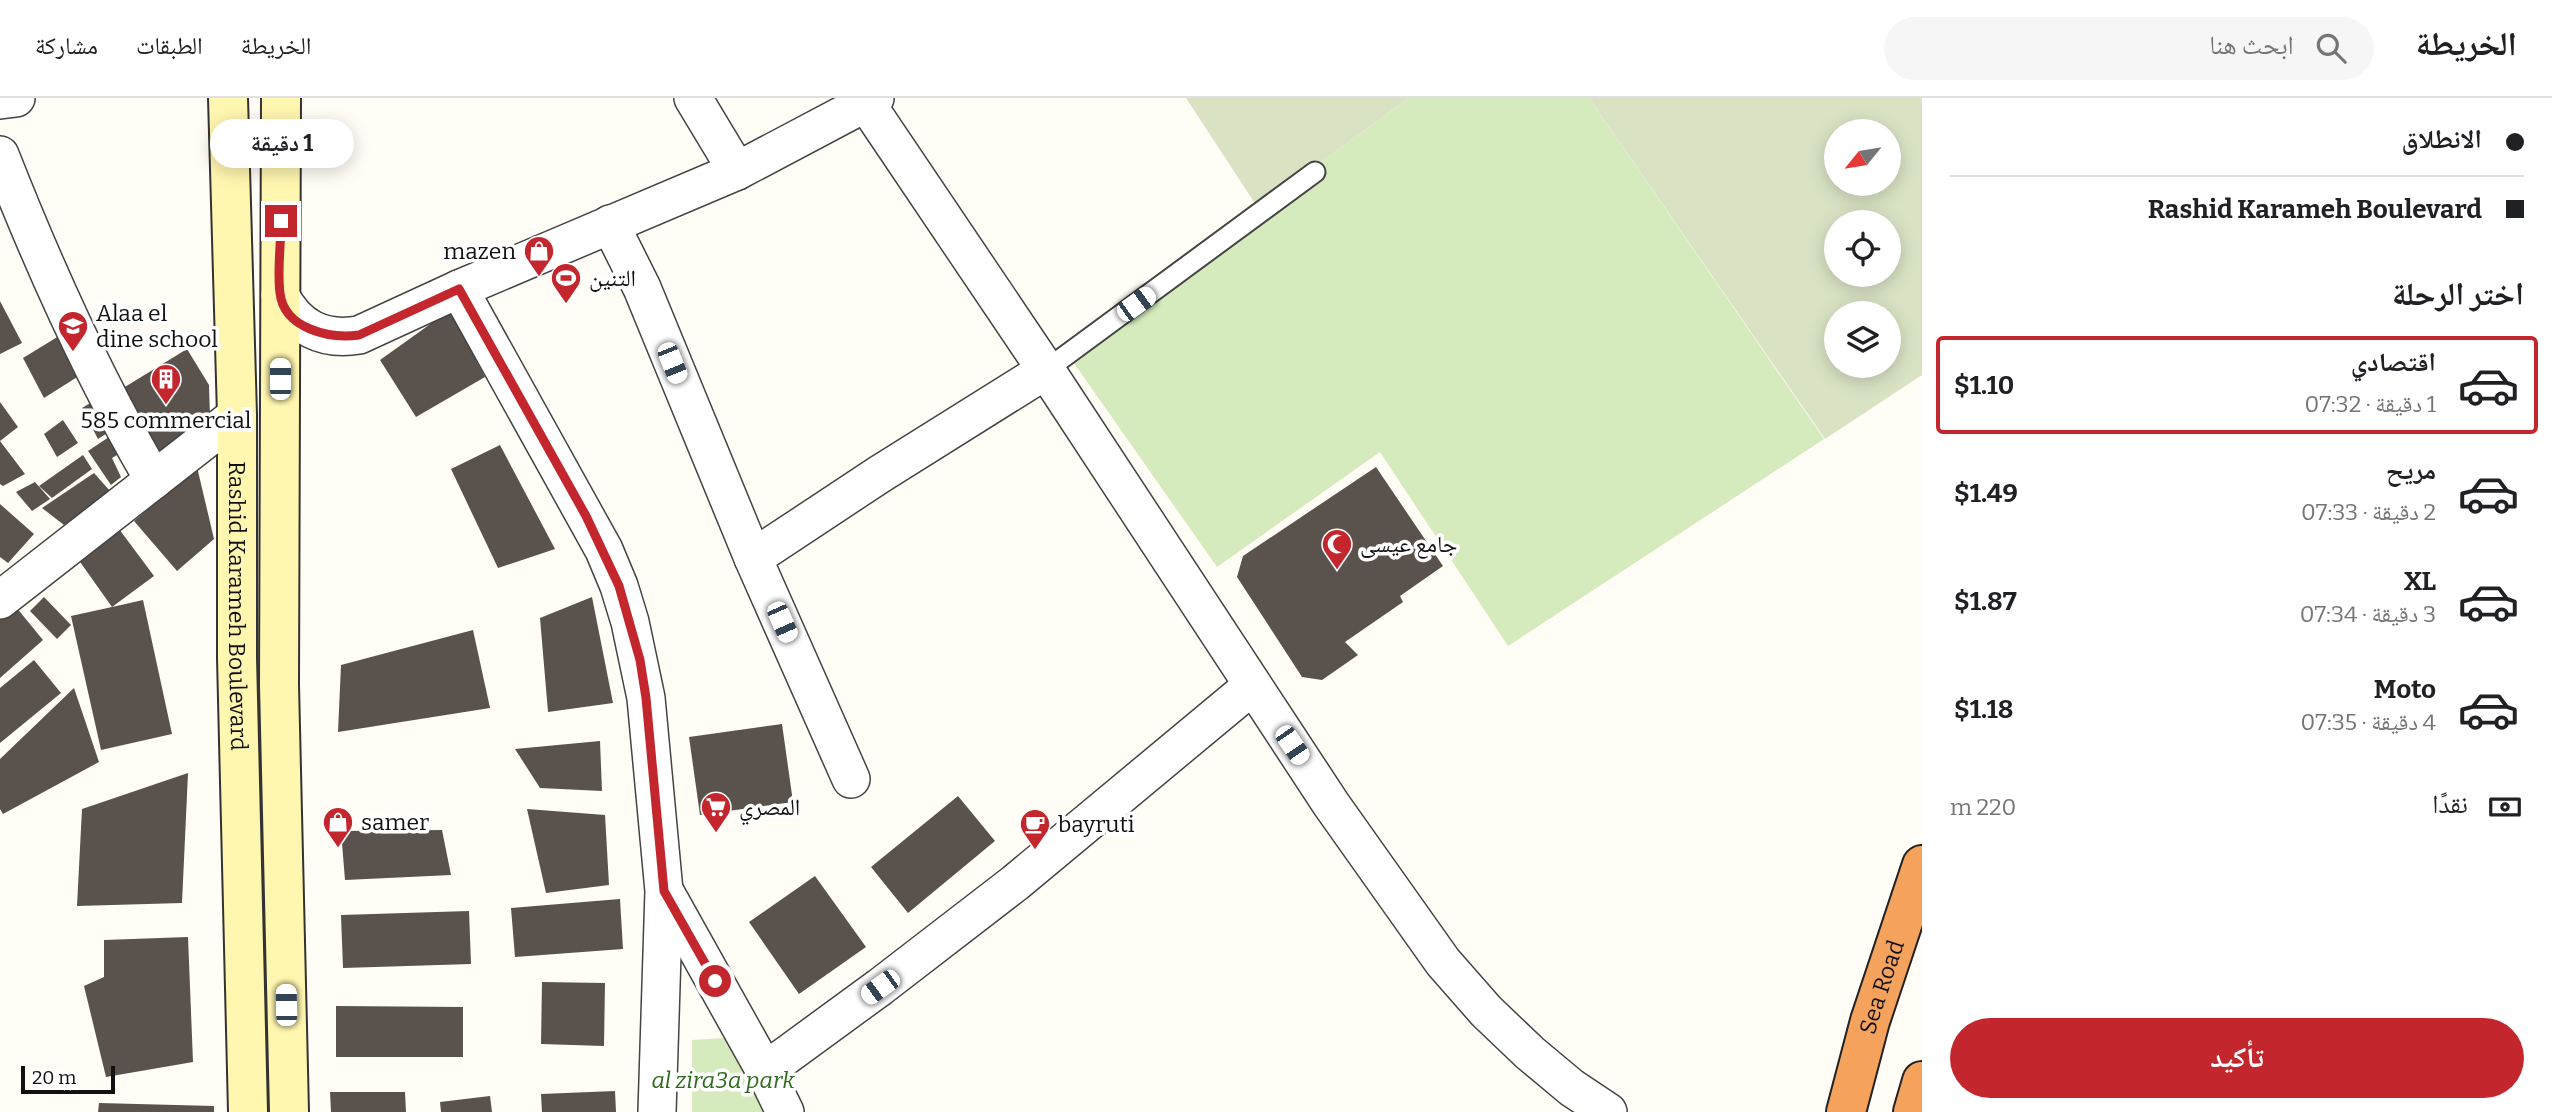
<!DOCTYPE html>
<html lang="ar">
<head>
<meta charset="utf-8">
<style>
  body { margin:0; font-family:Bitter,"Noto Naskh Arabic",serif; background:#f6f6f6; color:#202124; direction:rtl; height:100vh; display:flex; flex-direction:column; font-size:26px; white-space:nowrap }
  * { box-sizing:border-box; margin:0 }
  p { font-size:23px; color:#757577 }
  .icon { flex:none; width:38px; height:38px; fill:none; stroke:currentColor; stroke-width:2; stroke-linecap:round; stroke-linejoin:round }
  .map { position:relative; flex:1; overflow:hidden; direction:ltr }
  .panel { display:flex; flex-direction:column; background:#fff; width:630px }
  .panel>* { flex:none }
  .banner { display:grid; align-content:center; height:154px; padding:0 28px; background:#fff }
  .needle { width:46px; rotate:240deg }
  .buttons { position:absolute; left:1824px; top:21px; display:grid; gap:14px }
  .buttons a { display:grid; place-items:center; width:77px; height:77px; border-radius:50%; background:#fff; box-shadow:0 4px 18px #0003; font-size:35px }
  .scale { position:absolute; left:21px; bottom:18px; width:94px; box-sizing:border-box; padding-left:7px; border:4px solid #111; border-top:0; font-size:19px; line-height:24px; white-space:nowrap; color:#111; -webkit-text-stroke:5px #fff; paint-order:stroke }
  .end { position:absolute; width:32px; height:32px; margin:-16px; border:9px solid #c4262e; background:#fff; box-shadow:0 0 0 4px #fff }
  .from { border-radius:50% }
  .bubble { position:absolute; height:49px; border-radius:24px; background:#fff; box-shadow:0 4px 18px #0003; font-size:23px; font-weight:700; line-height:49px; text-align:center; direction:rtl }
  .car { position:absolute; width:21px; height:42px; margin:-21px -10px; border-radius:9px; box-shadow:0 0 5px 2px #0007; background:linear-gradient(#fff 24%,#345 0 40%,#fff 0 76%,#345 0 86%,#fff 0) }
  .banner b { display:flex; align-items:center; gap:24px; height:66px; font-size:26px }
  .banner b+b { border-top:2px solid #e0e0e0 }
  .banner i { width:18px; height:18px; background:#202124 }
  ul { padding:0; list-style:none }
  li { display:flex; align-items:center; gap:21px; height:98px; margin:0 14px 10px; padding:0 14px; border:4px solid transparent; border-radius:7px }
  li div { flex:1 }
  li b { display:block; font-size:26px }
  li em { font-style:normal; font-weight:700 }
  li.active { border-color:#c4262e }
  li>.icon { width:63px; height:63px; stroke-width:1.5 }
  h2 { padding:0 28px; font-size:32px; line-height:84px }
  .pay { display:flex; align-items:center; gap:18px; height:77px; padding:0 28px; font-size:26px }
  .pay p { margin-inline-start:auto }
  .primary-button { display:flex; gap:14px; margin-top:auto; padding:14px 28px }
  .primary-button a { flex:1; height:80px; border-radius:42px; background:#c4262e; color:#fff; font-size:28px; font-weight:700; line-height:80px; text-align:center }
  header { display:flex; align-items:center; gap:42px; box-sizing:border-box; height:98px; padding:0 35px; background:#fff; border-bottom:2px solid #e0e0e0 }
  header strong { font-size:33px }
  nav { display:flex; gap:38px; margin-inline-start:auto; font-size:24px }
  .search { width:490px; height:63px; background:#f6f6f6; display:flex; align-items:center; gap:18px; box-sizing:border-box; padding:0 24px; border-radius:38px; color:#757577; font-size:26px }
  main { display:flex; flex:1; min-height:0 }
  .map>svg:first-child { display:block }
</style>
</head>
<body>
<header>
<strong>الخريطة</strong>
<div class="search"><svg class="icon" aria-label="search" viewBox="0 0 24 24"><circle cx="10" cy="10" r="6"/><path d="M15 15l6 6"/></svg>ابحث هنا</div>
<nav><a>الخريطة</a><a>الطبقات</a><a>مشاركة</a></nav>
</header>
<main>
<section class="panel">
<div class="banner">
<b><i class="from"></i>الانطلاق</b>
<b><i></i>Rashid Karameh Boulevard</b>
</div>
<h2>اختر الرحلة</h2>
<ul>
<li class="active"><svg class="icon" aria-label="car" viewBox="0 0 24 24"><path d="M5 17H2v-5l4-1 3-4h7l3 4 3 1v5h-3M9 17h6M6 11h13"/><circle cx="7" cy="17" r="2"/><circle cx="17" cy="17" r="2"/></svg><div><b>اقتصادي</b><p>1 دقيقة · 07:32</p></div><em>$1.10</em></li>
<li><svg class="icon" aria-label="car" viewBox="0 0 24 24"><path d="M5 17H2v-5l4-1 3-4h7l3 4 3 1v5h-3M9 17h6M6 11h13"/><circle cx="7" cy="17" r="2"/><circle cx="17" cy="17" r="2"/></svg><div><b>مريح</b><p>2 دقيقة · 07:33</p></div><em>$1.49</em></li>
<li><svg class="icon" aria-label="car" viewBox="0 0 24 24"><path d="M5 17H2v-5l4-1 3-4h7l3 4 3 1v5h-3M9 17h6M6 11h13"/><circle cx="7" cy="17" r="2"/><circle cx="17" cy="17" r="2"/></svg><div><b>XL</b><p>3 دقيقة · 07:34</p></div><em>$1.87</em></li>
<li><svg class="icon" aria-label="car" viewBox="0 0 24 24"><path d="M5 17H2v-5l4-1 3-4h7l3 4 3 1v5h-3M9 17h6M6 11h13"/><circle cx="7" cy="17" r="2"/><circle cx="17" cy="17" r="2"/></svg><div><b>Moto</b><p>4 دقيقة · 07:35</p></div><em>$1.18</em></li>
</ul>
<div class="pay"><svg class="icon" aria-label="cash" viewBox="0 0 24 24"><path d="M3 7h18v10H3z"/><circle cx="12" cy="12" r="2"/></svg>نقدًا<p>220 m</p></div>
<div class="primary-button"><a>تأكيد</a></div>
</section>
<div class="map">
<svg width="1922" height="1014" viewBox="0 0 1922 1014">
  <rect width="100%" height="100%" fill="#fffdf5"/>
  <g fill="#d5ebbd">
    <path d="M 1409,0 L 1589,0 L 1824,341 L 1508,548 L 1380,354 L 1217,469 L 1064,251 Z"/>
    <path d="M 738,939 L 774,1014 L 692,1014 L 692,942 Z"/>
  </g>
  <g fill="#d9e3c4" fill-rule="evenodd">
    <path d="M 1186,0 L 1409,0 L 1258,110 Z"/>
    <path d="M 1589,0 L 1922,0 L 1922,277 L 1825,341 ZM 1836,33 L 1888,33 L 1888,86 L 1836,86 ZM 1836,124 L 1888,124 L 1888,177 L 1836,177 ZM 1836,215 L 1888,215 L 1888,268 L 1836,268 Z"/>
  </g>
  <g fill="#5a524d">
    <path d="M 0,203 L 22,245 L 0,256 Z"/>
    <path d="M 450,212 L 485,279 L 416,319 L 380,262 Z"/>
    <path d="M 59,238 L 82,276 L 44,300 L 23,260 Z"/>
    <path d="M 187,251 L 209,287 L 210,320 L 153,361 L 115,295 Z"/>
    <path d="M 102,298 L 115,330 L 98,341 L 82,310 Z"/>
    <path d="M 0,304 L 18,329 L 0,343 L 25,376 L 3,388 L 0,386 Z"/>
    <path d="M 63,322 L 78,345 L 57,359 L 44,336 Z"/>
    <path d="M 115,335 L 127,351 L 112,360 L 121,379 L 111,387 L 88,353 Z"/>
    <path d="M 500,347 L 555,451 L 498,470 L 451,371 Z"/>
    <path d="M 83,357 L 92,371 L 52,400 L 39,388 Z"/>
    <path d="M 197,369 L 214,441 L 177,473 L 134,423 Z"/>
    <path d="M 1376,369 L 1443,468 L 1400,498 L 1403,504 L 1345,544 L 1358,557 L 1322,582 L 1302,579 L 1237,479 L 1243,458 Z"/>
    <path d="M 94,375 L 110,393 L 64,427 L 42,410 Z"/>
    <path d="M 35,384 L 50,401 L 32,413 L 16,394 Z"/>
    <path d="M 0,406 L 34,436 L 8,465 L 0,459 Z"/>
    <path d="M 119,431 L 154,478 L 112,509 L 143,502 L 172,636 L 101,652 L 71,518 L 112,509 L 78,461 Z"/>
    <path d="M 44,499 L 71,527 L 57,541 L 30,513 Z"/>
    <path d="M 592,499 L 613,605 L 548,614 L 540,520 Z"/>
    <path d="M 11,503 L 43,542 L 0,580 L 0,511 Z"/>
    <path d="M 473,532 L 490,610 L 338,634 L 341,567 Z"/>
    <path d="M 34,562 L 61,595 L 0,645 L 0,590 Z"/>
    <path d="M 74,590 L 99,664 L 3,716 L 0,711 L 0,661 Z"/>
    <path d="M 782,626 L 793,704 L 700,717 L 689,639 Z"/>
    <path d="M 600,643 L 602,693 L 540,690 L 515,651 Z"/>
    <path d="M 188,675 L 182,805 L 77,808 L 82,711 Z"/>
    <path d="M 958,698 L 995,743 L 908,815 L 871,769 Z"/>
    <path d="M 527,711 L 605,717 L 609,787 L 546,795 Z"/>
    <path d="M 442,732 L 451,777 L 345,782 L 341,733 Z"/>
    <path d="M 815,778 L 866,849 L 799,896 L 749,824 Z"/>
    <path d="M 620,801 L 623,851 L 515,859 L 511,810 Z"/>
    <path d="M 469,813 L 471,866 L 343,870 L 341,817 Z"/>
    <path d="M 188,839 L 193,964 L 106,979 L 84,888 L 104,879 L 104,842 Z"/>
    <path d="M 542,884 L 605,885 L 604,948 L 541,946 Z"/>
    <path d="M 336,908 L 463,909 L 463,959 L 336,959 Z"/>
    <path d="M 615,993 L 616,1014 L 542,1014 L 541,996 Z"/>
    <path d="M 330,994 L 405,994 L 406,1014 L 331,1014 Z"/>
    <path d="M 490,998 L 492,1014 L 441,1014 L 440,1004 Z"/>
    <path d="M 99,1005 L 214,1008 L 214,1014 L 98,1014 Z"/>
  </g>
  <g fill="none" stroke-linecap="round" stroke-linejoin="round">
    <g stroke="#444" stroke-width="23">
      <path id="lane" d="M 1046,272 L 1315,74"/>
    </g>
    <g stroke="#444" stroke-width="40">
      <g id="street">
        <path d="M 693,0 L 737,73"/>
        <path d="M 0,2 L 16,0"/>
        <path d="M 866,5 L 1046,272 L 1331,706 L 1443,864 L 1486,913 L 1530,955 L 1572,990 L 1608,1014"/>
        <path d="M 0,57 C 44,169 93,279 154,382"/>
        <path d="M 610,126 L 642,190 L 753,460 L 851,681"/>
        <path d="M 459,191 L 604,452 L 619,488 L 630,524 L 646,600 L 664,793 L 657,1014"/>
        <path d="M 280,197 C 297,230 323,243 359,237 L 459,191 L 737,73 L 875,0"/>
        <path d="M 753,460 L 880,376 L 1046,272"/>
        <path d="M 0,502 L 237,317"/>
        <path d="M 665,794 L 765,973 L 785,1014"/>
        <path d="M 765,973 L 880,889 L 1015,785 L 1252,588"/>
      </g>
    </g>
    <g stroke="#333" stroke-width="42">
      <g id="secondary">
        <path id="s1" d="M 228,0 L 237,317 L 237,560 L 248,1014"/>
        <path d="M 281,0 L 279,587 L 289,1014"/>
      </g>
    </g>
    <g stroke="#222" stroke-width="42">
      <g id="highway">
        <path id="s2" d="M 1846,1014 L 1870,923 L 1922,767"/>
        <path d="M 1913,1014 L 1922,983"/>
      </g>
    </g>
    <use href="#lane" stroke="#fff" stroke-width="19"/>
    <use href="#street" stroke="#fff" stroke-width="37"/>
    <use href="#secondary" stroke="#fff6b0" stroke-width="38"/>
    <use href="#highway" stroke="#f5a25d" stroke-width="38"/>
  </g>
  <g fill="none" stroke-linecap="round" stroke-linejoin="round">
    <path stroke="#c4262e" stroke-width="9" d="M 281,123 C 281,147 277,172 280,195 C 284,231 330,241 359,237 L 459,191 L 586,418 L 619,488 L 640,562 L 646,600 L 664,793 L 715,883"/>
  </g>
  <defs>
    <g id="shop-pin" transform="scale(1.575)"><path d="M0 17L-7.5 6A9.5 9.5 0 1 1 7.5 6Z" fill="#c4262e" stroke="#fff"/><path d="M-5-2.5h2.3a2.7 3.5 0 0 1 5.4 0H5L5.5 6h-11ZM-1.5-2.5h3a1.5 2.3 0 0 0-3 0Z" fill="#fff"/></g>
    <g id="stadium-pin" transform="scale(1.575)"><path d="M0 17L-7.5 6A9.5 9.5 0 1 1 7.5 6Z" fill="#c4262e" stroke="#fff"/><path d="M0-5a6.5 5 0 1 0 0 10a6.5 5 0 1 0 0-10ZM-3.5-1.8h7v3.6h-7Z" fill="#fff"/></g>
    <g id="school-pin" transform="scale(1.575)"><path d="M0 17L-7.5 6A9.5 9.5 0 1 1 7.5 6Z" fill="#c4262e" stroke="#fff"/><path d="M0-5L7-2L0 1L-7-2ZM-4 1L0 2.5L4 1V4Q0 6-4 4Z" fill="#fff"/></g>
    <g id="building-pin" transform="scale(1.575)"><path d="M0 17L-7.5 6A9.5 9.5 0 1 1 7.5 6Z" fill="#c4262e" stroke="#fff"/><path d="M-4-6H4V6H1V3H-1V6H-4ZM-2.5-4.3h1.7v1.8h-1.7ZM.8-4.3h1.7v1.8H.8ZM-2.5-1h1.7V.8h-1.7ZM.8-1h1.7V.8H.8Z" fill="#fff"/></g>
    <g id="mosque-pin" transform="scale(1.575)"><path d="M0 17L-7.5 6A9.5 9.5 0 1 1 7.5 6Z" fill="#c4262e" stroke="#fff"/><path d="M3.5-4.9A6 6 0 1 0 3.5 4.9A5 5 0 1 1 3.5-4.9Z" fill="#fff"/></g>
    <g id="supermarket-pin" transform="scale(1.575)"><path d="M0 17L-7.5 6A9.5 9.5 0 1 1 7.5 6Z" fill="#c4262e" stroke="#fff"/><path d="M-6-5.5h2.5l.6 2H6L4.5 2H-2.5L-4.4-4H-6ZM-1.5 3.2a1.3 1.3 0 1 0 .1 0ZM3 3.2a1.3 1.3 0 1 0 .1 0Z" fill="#fff"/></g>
    <g id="cafe-pin" transform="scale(1.575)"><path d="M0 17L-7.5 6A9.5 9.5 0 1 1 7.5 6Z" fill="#c4262e" stroke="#fff"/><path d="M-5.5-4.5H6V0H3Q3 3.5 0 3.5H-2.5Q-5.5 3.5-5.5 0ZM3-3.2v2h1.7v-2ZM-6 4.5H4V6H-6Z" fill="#fff"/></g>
  </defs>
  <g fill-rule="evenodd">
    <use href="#shop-pin" x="539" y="153"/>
    <use href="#stadium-pin" x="566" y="180"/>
    <use href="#school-pin" x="73" y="228"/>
    <use href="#building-pin" x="166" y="281"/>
    <use href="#mosque-pin" x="1337" y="446"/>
    <use href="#supermarket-pin" x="716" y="709"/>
    <use href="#shop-pin" x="338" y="724"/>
    <use href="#cafe-pin" x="1035" y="726"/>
  </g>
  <g text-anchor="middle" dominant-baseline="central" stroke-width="7" stroke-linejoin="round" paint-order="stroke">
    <g font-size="23" fill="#111" stroke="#fff" text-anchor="start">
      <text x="516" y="153" text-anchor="end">mazen</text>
      <text x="589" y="180">التنين</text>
      <text x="96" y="215">Alaa el<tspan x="96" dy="26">dine school</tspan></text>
      <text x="166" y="322" text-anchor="middle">585 commercial</text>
      <text x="1360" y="446">جامع عيسى</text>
      <text x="739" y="709">المصري</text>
      <text x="361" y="724">samer</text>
      <text x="1058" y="726">bayruti</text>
    </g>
    <g font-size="23" fill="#111" stroke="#fff">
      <text stroke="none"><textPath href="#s1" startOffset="508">Rashid Karameh Boulevard</textPath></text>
      <text stroke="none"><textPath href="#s2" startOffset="130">Sea Road</textPath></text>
    </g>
    <g font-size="23" font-style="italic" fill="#2f6b1f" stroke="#fff">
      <text x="723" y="982">al zira3a park</text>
    </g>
  </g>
</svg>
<div class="buttons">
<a><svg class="needle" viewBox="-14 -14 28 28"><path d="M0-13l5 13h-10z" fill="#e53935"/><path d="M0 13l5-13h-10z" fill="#757577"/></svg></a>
<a><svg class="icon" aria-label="locate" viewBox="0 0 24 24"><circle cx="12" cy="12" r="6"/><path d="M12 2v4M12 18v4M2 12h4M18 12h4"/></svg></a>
<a><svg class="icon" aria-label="layers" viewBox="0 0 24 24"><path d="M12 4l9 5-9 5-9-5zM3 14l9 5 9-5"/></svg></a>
</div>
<div class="scale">20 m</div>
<i class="end from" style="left:715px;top:883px"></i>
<i class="end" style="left:281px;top:123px"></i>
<div class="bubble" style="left:210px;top:21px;width:144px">1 دقيقة</div>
<i class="car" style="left:1136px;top:206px;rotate:54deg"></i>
<i class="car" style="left:672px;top:265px;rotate:158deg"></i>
<i class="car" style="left:280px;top:281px;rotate:0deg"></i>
<i class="car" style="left:782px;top:524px;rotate:156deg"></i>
<i class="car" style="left:1292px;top:647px;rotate:146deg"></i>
<i class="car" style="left:880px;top:889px;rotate:234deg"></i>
<i class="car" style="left:286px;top:907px;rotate:359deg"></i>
</div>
</main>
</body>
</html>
